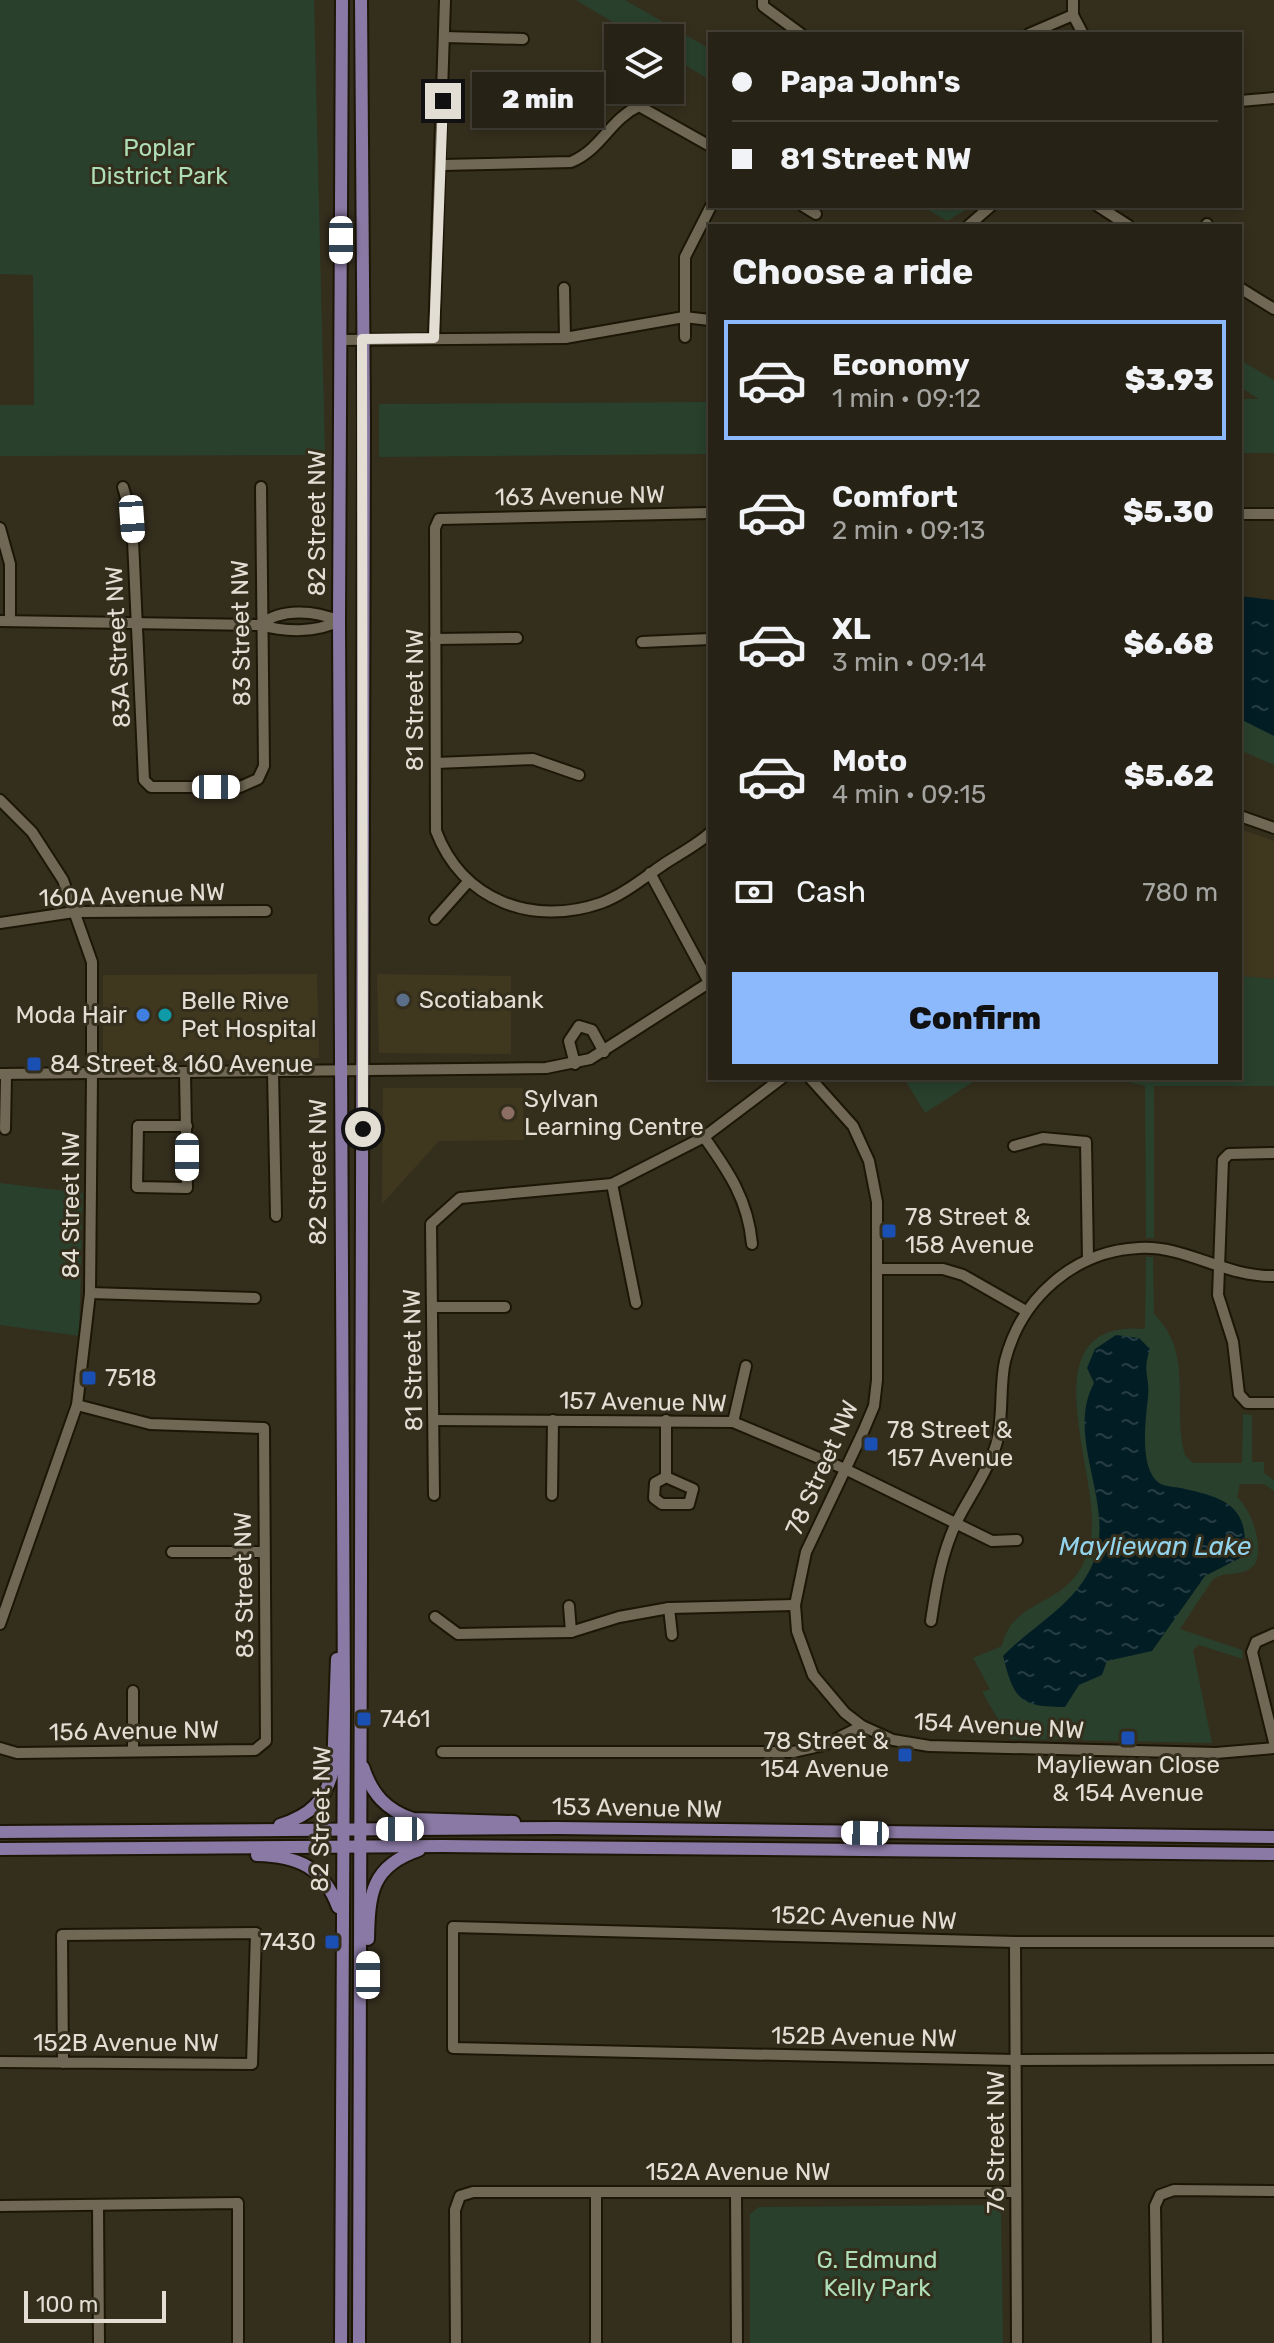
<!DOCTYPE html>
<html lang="en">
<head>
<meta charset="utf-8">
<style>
  body { margin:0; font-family:Rubik,sans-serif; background:#2f2a1f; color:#f1f3f6; height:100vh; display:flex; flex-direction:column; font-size:30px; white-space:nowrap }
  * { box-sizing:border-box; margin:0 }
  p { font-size:26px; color:#a4a4a1 }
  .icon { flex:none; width:44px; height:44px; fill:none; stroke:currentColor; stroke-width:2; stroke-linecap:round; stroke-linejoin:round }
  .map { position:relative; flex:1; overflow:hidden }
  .sheet { position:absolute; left:708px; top:224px; width:534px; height:856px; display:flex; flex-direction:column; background:#272216; border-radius:0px; box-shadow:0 4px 12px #0003,0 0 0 2px #433f35 }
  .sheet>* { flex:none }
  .banner { position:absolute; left:708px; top:32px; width:534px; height:176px; border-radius:0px; box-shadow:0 4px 12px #0003,0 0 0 2px #433f35; display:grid; align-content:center; height:176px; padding:0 24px; background:#272216 }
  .fabs { position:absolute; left:604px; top:24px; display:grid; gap:16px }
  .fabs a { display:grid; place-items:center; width:80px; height:80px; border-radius:0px; background:#272216; box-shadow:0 4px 12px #0003,0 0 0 2px #433f35; font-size:40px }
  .scale { position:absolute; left:24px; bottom:20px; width:142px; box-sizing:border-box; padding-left:8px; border:4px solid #e2ded4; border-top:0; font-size:22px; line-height:28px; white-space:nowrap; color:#e2ded4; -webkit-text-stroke:6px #342e1d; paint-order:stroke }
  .end { position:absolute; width:36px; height:36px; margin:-18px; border:10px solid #e2ded4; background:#111; box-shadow:0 0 0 4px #111 }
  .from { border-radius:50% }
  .bubble { position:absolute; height:56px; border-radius:0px; background:#272216; box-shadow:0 4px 12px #0003,0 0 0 2px #433f35; font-size:26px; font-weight:800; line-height:56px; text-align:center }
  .car { position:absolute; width:24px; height:48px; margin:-24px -12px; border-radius:10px; box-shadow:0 0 6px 2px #0007; background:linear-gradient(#fff 24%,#345 0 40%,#fff 0 76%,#345 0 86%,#fff 0) }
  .banner b { display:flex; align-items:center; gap:28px; height:76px; font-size:30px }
  .banner b+b { border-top:2px solid #433f35 }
  .banner i { width:20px; height:20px; background:#f1f3f6 }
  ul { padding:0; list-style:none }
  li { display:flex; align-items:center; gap:24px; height:120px; margin:0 16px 12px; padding:0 8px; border:4px solid transparent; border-radius:0px }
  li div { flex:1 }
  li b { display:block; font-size:30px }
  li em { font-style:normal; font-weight:800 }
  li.current { border-color:#8cb9fc }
  li>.icon { width:72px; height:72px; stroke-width:1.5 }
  h2 { padding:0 24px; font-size:36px; line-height:96px }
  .pay { display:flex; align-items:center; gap:20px; height:88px; padding:0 24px; font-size:30px }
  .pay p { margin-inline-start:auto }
  .primary-button { display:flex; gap:16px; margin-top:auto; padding:16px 24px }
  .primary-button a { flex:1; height:92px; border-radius:0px; background:#8cb9fc; color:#111; font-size:32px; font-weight:800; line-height:92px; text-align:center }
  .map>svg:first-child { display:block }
</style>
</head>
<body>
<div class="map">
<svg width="1274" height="2343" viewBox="0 0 1274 2343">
  <defs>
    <pattern id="water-ripples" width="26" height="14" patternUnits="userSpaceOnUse" patternTransform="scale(2)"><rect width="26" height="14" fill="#031d25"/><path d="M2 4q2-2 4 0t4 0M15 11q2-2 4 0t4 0" fill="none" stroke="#273d44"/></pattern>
  </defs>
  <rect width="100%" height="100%" fill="#342e1d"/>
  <g fill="#40371f">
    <path d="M 1240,829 L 1274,841 L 1274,979 L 1240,976 Z"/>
    <path d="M 317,974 L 319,1058 L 110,1062 L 103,1052 L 103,975 Z"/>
    <path d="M 377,974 L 511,976 L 511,1054 L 379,1053 Z"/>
    <path d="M 383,1088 L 523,1088 L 524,1140 L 439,1141 L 382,1204 Z"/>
  </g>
  <g fill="#29402d">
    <path d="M 0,0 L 314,0 L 325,455 L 0,456 L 0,405 L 34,405 L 33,275 L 0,274 Z"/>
    <path d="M 576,0 L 625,0 L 710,49 L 710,80 L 670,56 L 670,38 L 639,38 Z"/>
    <path d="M 921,206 L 972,206 L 947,221 Z"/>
    <path d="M 1240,360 L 1274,380 L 1274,453 L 1240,453 L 1240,399 L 1259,399 L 1240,387 Z"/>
    <path d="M 710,402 L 710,454 L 379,457 L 379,404 Z"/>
    <path d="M 1240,703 L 1274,715 L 1274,765 L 1240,750 Z"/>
    <path d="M 1240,976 L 1274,979 L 1274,1086 L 1154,1086 L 1154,1238 L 1146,1238 L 1145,1086 L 1111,1078 L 1240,1078 Z"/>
    <path d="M 904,1078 L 987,1078 L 973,1082 L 925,1113 Z"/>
    <path d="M 0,1183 L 83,1193 L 79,1336 L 0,1325 Z"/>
    <path d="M 1146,1257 L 1153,1257 L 1154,1314 C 1195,1354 1171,1406 1185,1455 L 1193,1463 L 1242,1463 L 1243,1414 L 1252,1415 L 1252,1462 L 1264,1462 L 1264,1473 L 1274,1480 L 1274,1491 L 1264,1484 L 1240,1484 L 1237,1497 C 1252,1511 1264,1545 1255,1564 C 1244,1578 1227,1570 1213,1579 L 1180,1629 L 1242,1650 L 1243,1659 L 1199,1645 L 1193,1650 L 1212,1743 L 1010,1739 L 982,1692 L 990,1689 L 973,1658 L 1002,1646 C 1013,1592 1079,1612 1091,1538 C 1102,1475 1024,1318 1145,1329 Z"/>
    <path d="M 989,2205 L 1001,2213 L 1003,2343 L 750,2343 L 750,2214 L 759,2207 Z"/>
  </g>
  <g fill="url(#water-ripples)">
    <path d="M 1240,596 L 1274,600 L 1274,736 L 1240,719 Z"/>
    <path d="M 1116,1335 L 1139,1338 L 1150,1349 C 1142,1373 1150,1376 1148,1397 C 1146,1418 1138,1471 1161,1484 C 1167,1487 1178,1487 1185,1489 C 1227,1498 1250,1508 1244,1556 L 1205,1576 L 1152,1651 L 1107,1661 L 1102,1675 L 1079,1685 L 1065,1707 C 1019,1707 1014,1699 1003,1656 C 1033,1625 1080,1602 1095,1558 C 1114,1501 1065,1437 1094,1383 L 1087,1368 L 1095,1349 Z"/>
  </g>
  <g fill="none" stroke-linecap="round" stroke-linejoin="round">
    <g stroke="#1c1606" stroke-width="14">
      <g id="minor">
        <path d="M 763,0 L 763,6 L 801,34"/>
        <path d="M 1073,0 L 1073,15 L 1083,34"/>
        <path d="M 1029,34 L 1073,15"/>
        <path d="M 444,37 L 523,39"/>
        <path d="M 1240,101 L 1274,98"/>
        <path d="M 442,165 L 571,162 C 602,149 610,119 639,106 L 710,146"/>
        <path d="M 803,206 L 816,214"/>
        <path d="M 1098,206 L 1129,226"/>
        <path d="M 968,226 L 991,206"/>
        <path d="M 1206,226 L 1207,224"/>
        <path d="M 564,288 L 565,338"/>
        <path d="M 1240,288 L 1274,309"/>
        <path d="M 685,337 L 685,257 L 711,206"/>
        <path d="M 434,338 L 445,0"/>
        <path d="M 340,340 L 565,338 L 684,317 L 710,320"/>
        <path d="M 123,487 L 132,519 L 144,780 L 151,787 L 240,787 L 258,779 L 264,766 L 261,487"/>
        <path d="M 710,513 L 439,519 L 435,528 L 436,831 C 462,900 532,927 601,903 C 623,895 645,877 664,864 C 679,854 697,845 710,833"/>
        <path d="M 1240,514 L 1274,514"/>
        <path d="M 0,528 L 10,564 L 10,621"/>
        <path d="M 0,621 L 260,625 C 285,632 316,633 339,621"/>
        <path d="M 260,625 C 281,608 314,610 339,621"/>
        <path d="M 435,639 L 517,638"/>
        <path d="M 642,642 L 710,639"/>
        <path d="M 436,763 L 533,759 L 579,775"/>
        <path d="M 0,800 L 32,832 L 63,880 L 92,962 L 92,1075 L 90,1293 L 77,1405 L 0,1624"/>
        <path d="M 1240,816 L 1274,828"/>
        <path d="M 650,873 L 710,984"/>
        <path d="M 435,919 L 467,883"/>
        <path d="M 0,923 L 74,912 L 266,911"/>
        <path d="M 575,1064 L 569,1041 L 579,1026 L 592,1030 L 604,1052"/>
        <path d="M 273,1072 L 276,1216"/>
        <path d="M 185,1073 L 187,1188 L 137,1187 L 138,1126 L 187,1126"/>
        <path d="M 0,1074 L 546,1068 L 590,1059 L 710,982"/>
        <path d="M 810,1078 L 853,1126 L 869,1161 L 877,1202 L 877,1380 L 874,1406 L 863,1432 L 806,1552 L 795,1605 L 797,1631 L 813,1675 L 845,1713 L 862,1726 L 893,1740 L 929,1746 L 1216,1753 L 1274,1748"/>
        <path d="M 5,1129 L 6,1075"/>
        <path d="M 704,1137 C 729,1172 748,1200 752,1244"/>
        <path d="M 1014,1146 L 1043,1138 L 1086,1142 L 1088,1259"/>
        <path d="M 1274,1153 L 1229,1154 L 1223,1160 L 1218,1295 L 1233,1342 L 1239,1394 L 1247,1403 L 1274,1403"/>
        <path d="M 612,1184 L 636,1303"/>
        <path d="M 878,1269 L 943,1269 L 963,1275 L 1026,1311"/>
        <path d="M 90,1293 L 255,1298"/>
        <path d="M 433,1307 L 505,1307"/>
        <path d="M 434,1420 L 733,1422 L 845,1469 L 992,1541 L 1017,1540"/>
        <path d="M 733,1422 L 746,1366"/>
        <path d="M 666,1477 L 693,1489 L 689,1504 L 662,1504 L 654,1498 L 655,1483 Z"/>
        <path d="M 666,1477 L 666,1420"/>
        <path d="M 434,1495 L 431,1224 L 460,1198 L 612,1184 L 704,1137 L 782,1078"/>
        <path d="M 552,1495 L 553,1420"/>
        <path d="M 172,1552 L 262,1552"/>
        <path d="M 569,1606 L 571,1632"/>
        <path d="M 669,1608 L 672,1635"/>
        <path d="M 435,1617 L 458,1634 L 571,1632 L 619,1617 L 669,1608 L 795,1605"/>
        <path d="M 931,1621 C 936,1587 942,1552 957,1521 C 969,1497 988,1471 996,1445 C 1004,1419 999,1388 1005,1361 C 1021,1298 1074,1251 1139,1248 C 1186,1245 1224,1277 1274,1276"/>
        <path d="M 1274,1634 L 1256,1642 L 1252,1652 L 1274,1742"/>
        <path d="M 133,1691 L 133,1750"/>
        <path d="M 0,1748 L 17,1753 L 255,1750 L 266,1741 L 264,1428 L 150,1424 L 77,1405"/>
        <path d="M 442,1752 L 793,1752 L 824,1745 L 862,1726"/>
        <path d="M 1015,1942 L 1017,2343"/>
        <path d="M 1274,1942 L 1015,1942 L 453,1927 L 453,2048 L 1016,2060 L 1274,2059"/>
        <path d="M 0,2062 L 252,2064 L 256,1933 L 62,1935 L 63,2063"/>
        <path d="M 596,2192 L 596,2343"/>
        <path d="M 736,2193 L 737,2343"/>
        <path d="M 0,2206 L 238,2203 L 238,2343"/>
        <path d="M 98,2206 L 99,2343"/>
        <path d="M 456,2343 L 455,2210 L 460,2196 L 473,2192 L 1016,2192"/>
        <path d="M 1157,2343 L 1155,2206 L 1160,2195 L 1174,2190 L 1274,2191"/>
      </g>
    </g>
    <g stroke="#1c1606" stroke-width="16">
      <g id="major">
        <path d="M 363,1767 C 372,1794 386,1810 413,1819 L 514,1822"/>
        <path d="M 280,1825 C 311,1815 325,1801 333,1770 L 337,1659"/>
        <path d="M 0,1832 L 557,1828 L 1274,1837"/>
        <path d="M 0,1849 L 443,1846 L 1274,1854"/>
        <path d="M 257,1855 C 298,1856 323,1867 338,1907"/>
        <path d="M 368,1939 C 369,1894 371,1866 419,1850"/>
        <path d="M 341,2343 L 344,1707 L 339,621 L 342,0"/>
        <path d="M 359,2343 L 364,422 L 361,0"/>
      </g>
    </g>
    <use href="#minor" stroke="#706855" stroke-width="10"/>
    <use href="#major" stroke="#8a79a4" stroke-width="12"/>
  </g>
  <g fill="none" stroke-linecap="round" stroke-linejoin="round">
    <path stroke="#e2ded4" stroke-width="10" d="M 363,1129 L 362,339 L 434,338 L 443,101"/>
  </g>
  <circle fill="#5c6f8a" stroke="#342e1d" stroke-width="3" cx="403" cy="1000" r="8"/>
  <circle fill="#3f7fe0" stroke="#342e1d" stroke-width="3" cx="143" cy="1015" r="8"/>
  <circle fill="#0f9aa8" stroke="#342e1d" stroke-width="3" cx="165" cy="1015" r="8"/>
  <g fill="#1a4fb4" stroke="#342e1d" stroke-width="3">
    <rect x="26" y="1056" width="16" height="16" rx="4"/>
    <rect x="881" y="1223" width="16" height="16" rx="4"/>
    <rect x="81" y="1370" width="16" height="16" rx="4"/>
    <rect x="863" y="1436" width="16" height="16" rx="4"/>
    <rect x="356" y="1711" width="16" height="16" rx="4"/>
    <rect x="1120" y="1730" width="16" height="16" rx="4"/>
    <rect x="897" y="1747" width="16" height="16" rx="4"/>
    <rect x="324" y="1934" width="16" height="16" rx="4"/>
  </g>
  <circle fill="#8d6e63" stroke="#342e1d" stroke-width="3" cx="508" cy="1113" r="8"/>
  <g text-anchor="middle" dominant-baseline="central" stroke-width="6" stroke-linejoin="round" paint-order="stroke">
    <g font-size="24" fill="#aedeb5" stroke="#342e1d">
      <text x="159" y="148">Poplar<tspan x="159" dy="28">District Park</tspan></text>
      <text x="877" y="2260">G. Edmund<tspan x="877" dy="28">Kelly Park</tspan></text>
    </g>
    <g font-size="24" fill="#e2ded4" stroke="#342e1d">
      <text transform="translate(580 496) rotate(-1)">163 Avenue NW</text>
      <text transform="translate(317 523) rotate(-90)">82 Street NW</text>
      <text transform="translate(241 633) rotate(-91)">83 Street NW</text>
      <text transform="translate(118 647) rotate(-93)">83A Street NW</text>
      <text transform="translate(415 700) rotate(-90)">81 Street NW</text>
      <text transform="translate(132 895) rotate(-2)">160A Avenue NW</text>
      <text transform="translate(318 1172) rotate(-90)">82 Street NW</text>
      <text transform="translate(71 1205) rotate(-90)">84 Street NW</text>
      <text transform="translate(413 1360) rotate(-91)">81 Street NW</text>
      <text transform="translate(643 1402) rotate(1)">157 Avenue NW</text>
      <text transform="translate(822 1468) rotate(-66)">78 Street NW</text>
      <text transform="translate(244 1585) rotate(-91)">83 Street NW</text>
      <text transform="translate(999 1726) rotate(3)">154 Avenue NW</text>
      <text transform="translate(134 1731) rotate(-1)">156 Avenue NW</text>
      <text transform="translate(637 1808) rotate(1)">153 Avenue NW</text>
      <text transform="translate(321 1819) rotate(-89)">82 Street NW</text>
      <text transform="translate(864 1918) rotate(2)">152C Avenue NW</text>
      <text transform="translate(864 2037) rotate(1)">152B Avenue NW</text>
      <text x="126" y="2043">152B Avenue NW</text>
      <text transform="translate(996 2142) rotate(-90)">76 Street NW</text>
      <text x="738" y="2172">152A Avenue NW</text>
    </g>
    <g font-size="24" fill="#e2ded4" stroke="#342e1d" text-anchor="start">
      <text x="419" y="1000">Scotiabank</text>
      <text x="181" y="1001">Belle Rive<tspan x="181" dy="28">Pet Hospital</tspan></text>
      <text x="127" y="1015" text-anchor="end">Moda Hair</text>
      <text x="50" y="1064">84 Street &amp; 160 Avenue</text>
      <text x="524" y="1099">Sylvan<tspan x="524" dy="28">Learning Centre</tspan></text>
      <text x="905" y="1217">78 Street &amp;<tspan x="905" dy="28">158 Avenue</tspan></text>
      <text x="105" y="1378">7518</text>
      <text x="887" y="1430">78 Street &amp;<tspan x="887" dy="28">157 Avenue</tspan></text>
      <text x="380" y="1719">7461</text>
      <text x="889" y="1741" text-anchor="end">78 Street &amp;<tspan x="889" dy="28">154 Avenue</tspan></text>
      <text x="1128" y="1765" text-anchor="middle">Mayliewan Close<tspan x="1128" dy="28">&amp; 154 Avenue</tspan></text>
      <text x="316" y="1942" text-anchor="end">7430</text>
    </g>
    <g font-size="26" font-style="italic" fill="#92d4ed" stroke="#342e1d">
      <text x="1155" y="1546">Mayliewan Lake</text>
    </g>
  </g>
</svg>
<div class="fabs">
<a><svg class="icon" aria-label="layers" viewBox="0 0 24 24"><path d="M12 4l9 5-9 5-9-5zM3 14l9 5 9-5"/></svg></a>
</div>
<div class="scale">100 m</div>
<i class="end from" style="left:363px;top:1129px"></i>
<i class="end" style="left:443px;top:101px"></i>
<div class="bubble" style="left:472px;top:72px;width:132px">2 min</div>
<i class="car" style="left:341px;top:240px;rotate:180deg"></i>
<i class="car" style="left:132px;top:519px;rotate:176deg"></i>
<i class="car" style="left:216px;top:787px;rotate:90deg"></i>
<i class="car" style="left:187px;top:1157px;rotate:180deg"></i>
<i class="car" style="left:400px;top:1829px;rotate:270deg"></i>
<i class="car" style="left:865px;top:1833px;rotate:271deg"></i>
<i class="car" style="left:368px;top:1975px;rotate:0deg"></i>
<div class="banner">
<b><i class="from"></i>Papa John's</b>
<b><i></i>81 Street NW</b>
</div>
<section class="sheet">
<h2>Choose a ride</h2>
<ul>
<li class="current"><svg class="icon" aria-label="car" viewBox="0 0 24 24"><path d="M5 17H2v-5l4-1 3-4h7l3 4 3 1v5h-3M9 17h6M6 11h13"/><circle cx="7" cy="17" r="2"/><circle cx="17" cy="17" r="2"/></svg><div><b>Economy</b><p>1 min · 09:12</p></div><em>$3.93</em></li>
<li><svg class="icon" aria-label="car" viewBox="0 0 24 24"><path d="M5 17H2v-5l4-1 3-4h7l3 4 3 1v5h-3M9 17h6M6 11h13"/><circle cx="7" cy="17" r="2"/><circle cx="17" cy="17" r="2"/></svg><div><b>Comfort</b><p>2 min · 09:13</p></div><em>$5.30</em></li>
<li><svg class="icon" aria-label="car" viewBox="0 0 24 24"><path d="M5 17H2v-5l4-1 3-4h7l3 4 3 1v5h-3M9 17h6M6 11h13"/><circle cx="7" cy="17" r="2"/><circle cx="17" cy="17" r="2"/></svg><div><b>XL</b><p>3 min · 09:14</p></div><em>$6.68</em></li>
<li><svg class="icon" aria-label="car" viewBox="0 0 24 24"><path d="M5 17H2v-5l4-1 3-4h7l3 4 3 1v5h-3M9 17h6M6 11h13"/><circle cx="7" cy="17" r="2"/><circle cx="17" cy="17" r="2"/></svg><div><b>Moto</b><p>4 min · 09:15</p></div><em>$5.62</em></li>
</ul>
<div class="pay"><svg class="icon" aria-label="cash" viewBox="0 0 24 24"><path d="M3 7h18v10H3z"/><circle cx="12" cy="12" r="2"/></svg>Cash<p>780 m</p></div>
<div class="primary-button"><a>Confirm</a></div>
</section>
</div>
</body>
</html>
